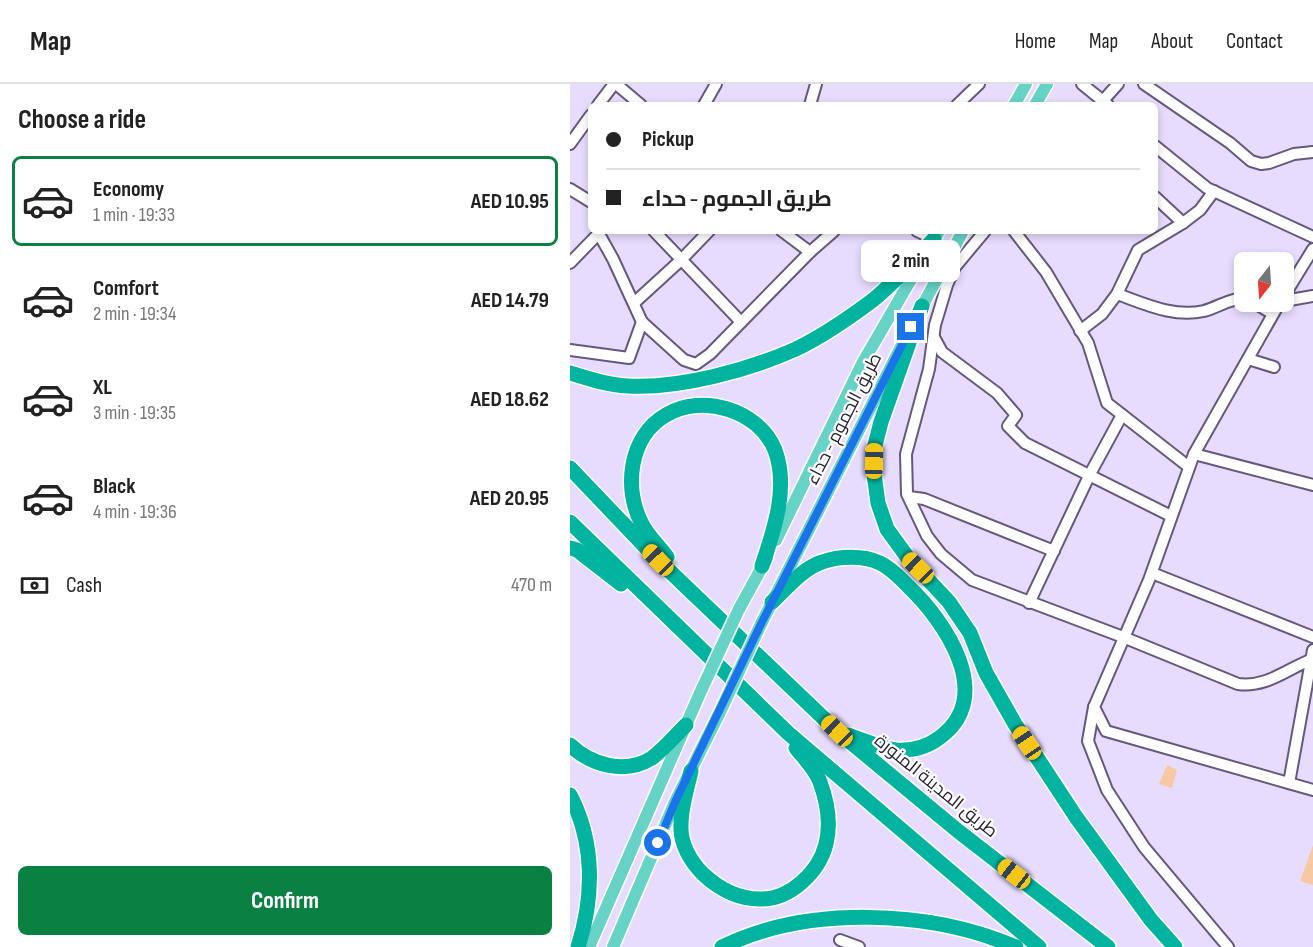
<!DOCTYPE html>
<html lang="en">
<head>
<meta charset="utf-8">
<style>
  body { margin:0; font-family:"Sofia Sans Condensed",Cairo,sans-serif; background:#f2f2f2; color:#222; height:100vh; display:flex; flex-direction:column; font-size:22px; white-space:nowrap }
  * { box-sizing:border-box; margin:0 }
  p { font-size:20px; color:#767676 }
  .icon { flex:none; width:33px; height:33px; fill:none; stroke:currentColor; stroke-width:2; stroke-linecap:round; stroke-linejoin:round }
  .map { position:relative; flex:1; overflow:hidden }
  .drawer { display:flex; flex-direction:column; background:#fff; width:570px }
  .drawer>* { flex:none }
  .guide { position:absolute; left:18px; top:18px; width:570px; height:132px; border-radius:9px; box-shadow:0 3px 9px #0003; display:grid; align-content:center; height:132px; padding:0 18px; background:#fff }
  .needle { width:39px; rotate:197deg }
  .controls { position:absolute; left:664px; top:168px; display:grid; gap:12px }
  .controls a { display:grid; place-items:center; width:60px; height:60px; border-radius:9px; background:#fff; box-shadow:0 3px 9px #0003; font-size:30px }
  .end { position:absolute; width:27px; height:27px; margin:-14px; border:8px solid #1a73e8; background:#fff; box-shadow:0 0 0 3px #fff }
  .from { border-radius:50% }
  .bubble { position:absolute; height:42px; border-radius:9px; background:#fff; box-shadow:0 3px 9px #0003; font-size:20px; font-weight:700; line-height:42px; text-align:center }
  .car { position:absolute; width:18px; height:36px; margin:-18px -9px; border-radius:8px; box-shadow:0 0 4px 2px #0007; background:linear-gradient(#f5c518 24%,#345 0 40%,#f5c518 0 76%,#345 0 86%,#f5c518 0) }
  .guide b { display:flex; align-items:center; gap:21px; height:57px; font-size:22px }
  .guide b+b { border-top:2px solid #e0e0e0 }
  .guide i { width:15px; height:15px; background:#222 }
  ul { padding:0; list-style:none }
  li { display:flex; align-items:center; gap:18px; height:90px; margin:0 12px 9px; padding:0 6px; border:3px solid transparent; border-radius:9px }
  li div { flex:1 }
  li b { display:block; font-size:22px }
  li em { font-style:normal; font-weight:700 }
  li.on { border-color:#0b8043 }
  li>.icon { width:54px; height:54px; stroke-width:1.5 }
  h2 { padding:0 18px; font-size:27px; line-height:72px }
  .pay { display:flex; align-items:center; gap:15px; height:66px; padding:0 18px; font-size:22px }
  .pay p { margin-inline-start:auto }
  .action { display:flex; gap:12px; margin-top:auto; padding:12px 18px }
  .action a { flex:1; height:69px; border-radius:9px; background:#0b8043; color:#fff; font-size:24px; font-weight:700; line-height:69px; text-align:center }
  header { display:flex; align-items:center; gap:36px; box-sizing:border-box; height:84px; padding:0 30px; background:#fff; border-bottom:2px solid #e0e0e0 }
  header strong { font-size:28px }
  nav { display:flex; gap:33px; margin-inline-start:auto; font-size:21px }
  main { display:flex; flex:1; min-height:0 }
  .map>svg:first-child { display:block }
</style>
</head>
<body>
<header>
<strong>Map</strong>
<nav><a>Home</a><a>Map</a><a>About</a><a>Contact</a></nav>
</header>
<main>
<section class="drawer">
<h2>Choose a ride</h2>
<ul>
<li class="on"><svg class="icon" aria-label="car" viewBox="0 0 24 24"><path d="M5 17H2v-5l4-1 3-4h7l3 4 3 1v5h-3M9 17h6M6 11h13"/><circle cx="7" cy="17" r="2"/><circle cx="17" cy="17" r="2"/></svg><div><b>Economy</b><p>1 min · 19:33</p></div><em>AED 10.95</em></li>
<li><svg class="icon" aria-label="car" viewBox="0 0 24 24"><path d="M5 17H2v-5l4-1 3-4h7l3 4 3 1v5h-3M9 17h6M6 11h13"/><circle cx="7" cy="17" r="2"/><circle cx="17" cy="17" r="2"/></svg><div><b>Comfort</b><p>2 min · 19:34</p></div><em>AED 14.79</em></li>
<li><svg class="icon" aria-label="car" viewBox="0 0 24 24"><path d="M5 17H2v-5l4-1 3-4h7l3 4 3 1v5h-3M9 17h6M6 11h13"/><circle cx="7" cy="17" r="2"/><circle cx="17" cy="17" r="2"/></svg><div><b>XL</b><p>3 min · 19:35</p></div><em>AED 18.62</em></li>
<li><svg class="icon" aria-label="car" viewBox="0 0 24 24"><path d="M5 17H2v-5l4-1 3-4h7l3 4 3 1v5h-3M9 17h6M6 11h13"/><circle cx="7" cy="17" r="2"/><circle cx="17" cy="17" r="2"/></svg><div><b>Black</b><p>4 min · 19:36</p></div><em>AED 20.95</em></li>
</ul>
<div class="pay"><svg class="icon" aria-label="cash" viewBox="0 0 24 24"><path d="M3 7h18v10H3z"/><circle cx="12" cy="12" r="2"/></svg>Cash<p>470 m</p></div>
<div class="action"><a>Confirm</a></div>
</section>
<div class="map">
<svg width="743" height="863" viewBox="0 0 743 863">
  <rect width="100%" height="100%" fill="#e8dcfe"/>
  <g fill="#f7c9a3">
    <path d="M 597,681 L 607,686 L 602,704 L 589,700 Z"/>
    <path d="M 743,761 L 743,801 L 730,797 Z"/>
  </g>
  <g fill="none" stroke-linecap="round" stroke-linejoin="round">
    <g stroke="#65587c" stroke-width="14">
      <g id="minor">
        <path d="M 46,0 L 71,21"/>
        <path d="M 512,0 L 538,21"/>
        <path d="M 574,0 L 660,59 L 681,77 L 691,80 L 699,79 L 724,70 L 743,68"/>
        <path d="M 28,21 L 44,0"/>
        <path d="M 134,21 L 146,0"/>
        <path d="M 240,21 L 246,0"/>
        <path d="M 387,21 L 409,0"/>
        <path d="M 529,21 L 548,0"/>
        <path d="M 0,60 L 21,31"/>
        <path d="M 585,62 L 637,104 L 743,153"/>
        <path d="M 0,105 L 21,118"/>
        <path d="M 585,113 L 613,139"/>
        <path d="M 84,147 L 171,238"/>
        <path d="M 212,147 L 240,168"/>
        <path d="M 347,147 L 364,155"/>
        <path d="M 415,147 L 385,183 L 377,201 L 365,241 L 359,285 L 336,370 L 337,410 L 357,452 L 371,470 L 402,496 L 553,553 L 668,600 C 697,604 718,584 743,575"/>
        <path d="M 444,147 L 476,188 L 518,259 L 537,319 L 619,383"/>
        <path d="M 29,150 L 43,175 L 72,238"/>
        <path d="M 0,179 L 31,147"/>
        <path d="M 547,210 C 575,220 604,234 634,227 C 648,223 661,214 675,214"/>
        <path d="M 714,212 L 743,165"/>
        <path d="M 714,217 L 743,212"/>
        <path d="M 683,218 L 703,230"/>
        <path d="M 710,218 L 624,370 L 579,496 L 524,623 L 536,647 L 743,706"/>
        <path d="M 64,219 L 111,176 L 139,147"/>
        <path d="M 510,247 L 532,230 L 547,210 L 568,166 L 613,139 L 630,126 L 644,107"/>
        <path d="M 364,253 L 372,268 L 427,309 L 446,331 L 438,342 L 455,359 L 601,432"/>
        <path d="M 0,266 L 59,274 L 72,238 L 114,276 L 126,280 L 140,270 L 240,168 L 264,147"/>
        <path d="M 678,275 L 704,283"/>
        <path d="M 624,370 L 743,401"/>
        <path d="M 339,413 L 354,415 L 484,467"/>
        <path d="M 582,489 L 743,553"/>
        <path d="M 459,519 L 520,390 L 552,331"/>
        <path d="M 524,623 L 518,657 L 537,706 L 574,763 L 658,863"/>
        <path d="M 719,699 L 743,566"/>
        <path d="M 270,856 L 289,863"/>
      </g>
    </g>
    <g stroke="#fff" stroke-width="15">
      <g id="major">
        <path d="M 444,21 L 456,0"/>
        <path d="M 465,21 L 477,0"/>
        <path d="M 349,228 L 393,147"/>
        <path d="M 206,456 L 293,278 L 369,147"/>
        <path d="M 169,525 L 197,474"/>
        <path d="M 191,540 L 334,257"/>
        <path d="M 19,863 L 130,609"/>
        <path d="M 43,863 L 105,718 L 150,628"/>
      </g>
    </g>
    <g stroke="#fff" stroke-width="18">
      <g id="highway">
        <path d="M 352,222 L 311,338 L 304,365 L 304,390 L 308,419 L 317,445 L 338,474 L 379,518 L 400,549 L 416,589 L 445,640 L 506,733 L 581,836 L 605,863"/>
        <path d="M 0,289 C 19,295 38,301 58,302 C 109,305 179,286 226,265 C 253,252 279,234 303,216 C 325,198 345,176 364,155"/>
        <path d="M 0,384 L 88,476 L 267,647 L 388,747 L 538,863"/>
        <path d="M 0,438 L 218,649 L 469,863"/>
        <path d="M 0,464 L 7,466 L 51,500"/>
        <path d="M 97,473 C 89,462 78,452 72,440 C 53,405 59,352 96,331 C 132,309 189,326 205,366 C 219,404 204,446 192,482"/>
        <path d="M 202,518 C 216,505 233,484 252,478 C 269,472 293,471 310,479 C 321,484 330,494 338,502 C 375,537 427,613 369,654 C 357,663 342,667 326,666 C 310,664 293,656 278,651"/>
        <path d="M 0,661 C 21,681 55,691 82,674 C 94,665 105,652 116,641"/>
        <path d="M 121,687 C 117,705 111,723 111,741 C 110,759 120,777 133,790 C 148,804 168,815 190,815 C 220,816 249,788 256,760 C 261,740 257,717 250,698 C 246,686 234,674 226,664"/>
        <path d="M 0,711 C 25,759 24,813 8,863"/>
        <path d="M 152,863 C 238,821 360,826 446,863"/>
      </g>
    </g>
    <use href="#minor" stroke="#fff" stroke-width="10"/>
    <use href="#major" stroke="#67d2c6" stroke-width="12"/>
    <use href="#highway" stroke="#02b4a0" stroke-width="15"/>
    <g stroke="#fff" stroke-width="15" stroke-linecap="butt">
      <g id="major-bridge">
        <path d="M 130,609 L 169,525"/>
        <path d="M 150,628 L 191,540"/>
      </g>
    </g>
    <use href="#major-bridge" stroke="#67d2c6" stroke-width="12"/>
  </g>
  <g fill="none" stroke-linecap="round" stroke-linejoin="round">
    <path stroke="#1a73e8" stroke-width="8" d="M 88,759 L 105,718 L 191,540 L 341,243"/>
  </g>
  <g text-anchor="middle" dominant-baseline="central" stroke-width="4.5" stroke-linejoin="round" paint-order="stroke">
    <g font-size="18" fill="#231e2d" stroke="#fff">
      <text transform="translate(274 335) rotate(-63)">طريق الجموم - حداء</text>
      <text transform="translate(366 702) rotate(39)">طريق المدينة المنورة</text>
    </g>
  </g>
</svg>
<div class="controls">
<a><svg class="needle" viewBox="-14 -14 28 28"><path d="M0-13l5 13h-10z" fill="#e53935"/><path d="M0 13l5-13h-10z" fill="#767676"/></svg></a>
</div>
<i class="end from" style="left:88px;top:759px"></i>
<i class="end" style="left:341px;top:243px"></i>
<div class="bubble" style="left:291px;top:156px;width:99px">2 min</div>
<i class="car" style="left:304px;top:377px;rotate:1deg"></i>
<i class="car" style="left:88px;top:476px;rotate:316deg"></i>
<i class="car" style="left:348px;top:484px;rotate:314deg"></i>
<i class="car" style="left:267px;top:647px;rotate:314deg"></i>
<i class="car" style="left:457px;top:659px;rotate:326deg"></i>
<i class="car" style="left:444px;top:790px;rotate:308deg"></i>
<div class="guide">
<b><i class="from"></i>Pickup</b>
<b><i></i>طريق الجموم - حداء</b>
</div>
</div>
</main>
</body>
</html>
